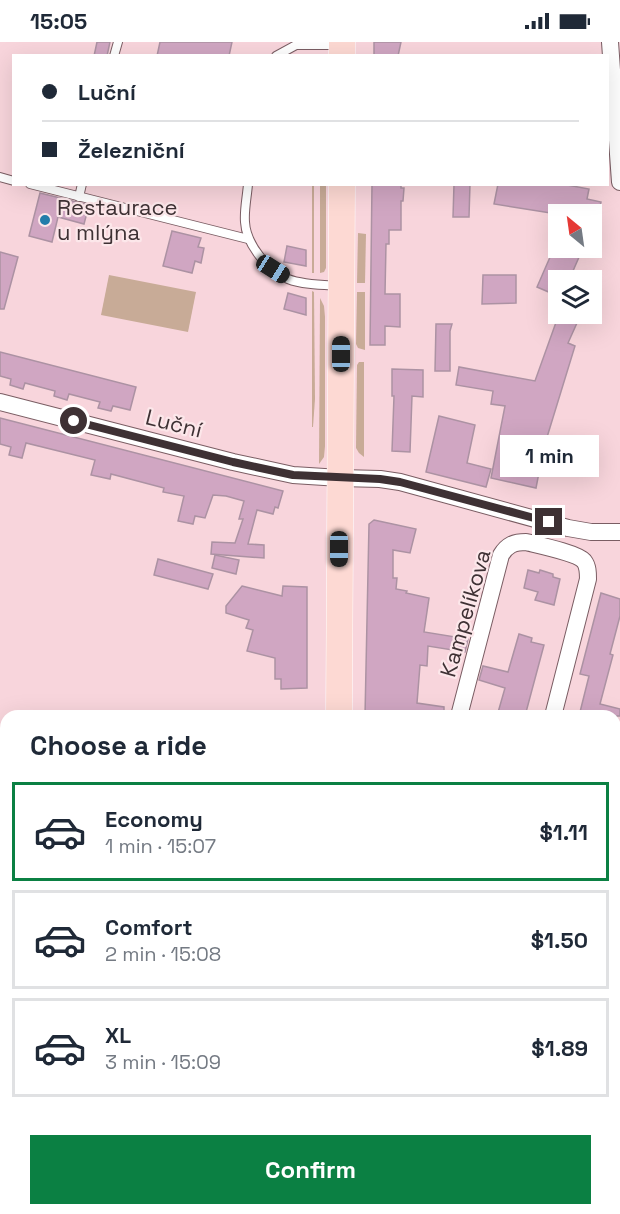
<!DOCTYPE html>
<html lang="en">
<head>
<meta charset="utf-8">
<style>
  body { margin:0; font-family:"Space Grotesk",sans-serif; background:#f6f6f7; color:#1f2937; height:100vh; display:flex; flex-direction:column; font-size:22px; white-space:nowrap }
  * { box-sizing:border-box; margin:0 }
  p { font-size:20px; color:#747a83 }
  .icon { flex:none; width:33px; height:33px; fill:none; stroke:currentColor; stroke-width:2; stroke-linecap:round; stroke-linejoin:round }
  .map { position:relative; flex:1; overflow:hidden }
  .drawer { position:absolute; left:0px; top:668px; width:621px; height:506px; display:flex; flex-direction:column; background:#fff; border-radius:18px 18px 0 0; box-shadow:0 6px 24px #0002 }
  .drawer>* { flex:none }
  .hud { position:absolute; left:12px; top:12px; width:597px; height:132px; border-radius:0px; box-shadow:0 6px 24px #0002; display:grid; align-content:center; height:132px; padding:0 30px; background:#fff }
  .needle { width:39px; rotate:331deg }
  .controls { position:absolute; left:548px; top:162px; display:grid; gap:12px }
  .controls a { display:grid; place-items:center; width:54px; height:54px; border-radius:0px; background:#fff; box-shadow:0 6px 24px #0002; font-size:30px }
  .end { position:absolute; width:27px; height:27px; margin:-14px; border:8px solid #3e3134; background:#fff; box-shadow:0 0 0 3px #fff }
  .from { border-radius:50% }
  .bubble { position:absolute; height:42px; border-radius:0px; background:#fff; box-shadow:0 6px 24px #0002; font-size:20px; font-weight:700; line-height:42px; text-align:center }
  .car { position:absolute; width:18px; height:36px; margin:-18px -9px; border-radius:8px; box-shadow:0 0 4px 2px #0007; background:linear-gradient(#222 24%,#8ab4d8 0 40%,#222 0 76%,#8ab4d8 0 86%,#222 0) }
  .hud b { display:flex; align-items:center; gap:21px; height:57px; font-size:22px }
  .hud b+b { border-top:2px solid #e0e1e3 }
  .hud i { width:15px; height:15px; background:#1f2937 }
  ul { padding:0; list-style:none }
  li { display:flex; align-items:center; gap:18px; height:99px; margin:0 12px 9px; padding:0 18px; border:3px solid #e0e1e3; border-radius:0px }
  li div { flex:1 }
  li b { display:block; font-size:22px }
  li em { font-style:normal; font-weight:700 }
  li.active { border-color:#0b8043 }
  li>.icon { width:54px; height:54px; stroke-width:1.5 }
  h2 { padding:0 30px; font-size:27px; line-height:72px }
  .primary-button { display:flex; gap:12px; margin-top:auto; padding:12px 30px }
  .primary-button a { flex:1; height:69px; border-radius:0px; background:#0b8043; color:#fff; font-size:24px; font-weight:700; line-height:69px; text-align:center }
  .status { display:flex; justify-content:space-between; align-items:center; height:42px; padding:0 30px; background:#fff; direction:ltr }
  .status svg { height:16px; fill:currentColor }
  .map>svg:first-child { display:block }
</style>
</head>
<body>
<div class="status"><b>15:05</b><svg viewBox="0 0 49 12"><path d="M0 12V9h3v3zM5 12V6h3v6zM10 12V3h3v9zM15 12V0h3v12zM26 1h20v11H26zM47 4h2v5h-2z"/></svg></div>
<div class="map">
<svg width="620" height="1172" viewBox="0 0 620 1172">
  <rect width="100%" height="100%" fill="#f8d5dc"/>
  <g fill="#c8ab97">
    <rect x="312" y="143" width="2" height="88"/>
    <path d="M 320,143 L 326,143 L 326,226 L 324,230 L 320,231 Z"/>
    <path d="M 358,191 L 366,192 L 365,241 L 357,241 Z"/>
    <path d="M 109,233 L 196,250 L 188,290 L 101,273 Z"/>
    <path d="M 312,249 L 314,250 L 315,357 L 313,385 L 312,385 Z"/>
    <path d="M 357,250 L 365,250 L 365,308 L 358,306 L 356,302 Z"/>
    <path d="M 320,256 L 324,264 L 325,275 L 325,404 L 324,415 L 319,422 Z"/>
    <path d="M 359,320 L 364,320 L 364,415 L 359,411 L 356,406 L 357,323 Z"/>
    <path d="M 0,714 L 6,716 L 6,785 L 4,789 L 0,788 Z"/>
    <path d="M 0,844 L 6,846 L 6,877 L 0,876 Z"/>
    <path d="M 6,899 L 6,1001 L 0,999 L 0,912 Z"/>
    <path d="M 6,1035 L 6,1167 L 17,1167 L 17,1172 L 0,1172 L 0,1048 Z"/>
    <rect x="51" y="1167" width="33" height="5"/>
  </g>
  <g fill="#d0a6c2" stroke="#ac92a3" stroke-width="1.5">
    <path d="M 97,0 L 110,0 L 107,14 L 94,14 Z"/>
    <path d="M 160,0 L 232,0 L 229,14 L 157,14 Z"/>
    <path d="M 374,0 L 401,0 L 398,14 L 374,14 Z"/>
    <path d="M 372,142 L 401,142 L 401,146 L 404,146 L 403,159 L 401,159 L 401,188 L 389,188 L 389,202 L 386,202 L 385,252 L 400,252 L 400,285 L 385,284 L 385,303 L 370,303 Z"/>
    <path d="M 454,142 L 470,142 L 469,175 L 453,175 Z"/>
    <path d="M 498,142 L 562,142 L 589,147 L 587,157 L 601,160 L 598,172 L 557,172 L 494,162 Z"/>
    <path d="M 40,151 L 89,163 L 84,182 L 58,175 L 52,200 L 29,194 Z"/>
    <path d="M 172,189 L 201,196 L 198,205 L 204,206 L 201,221 L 195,219 L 192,231 L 163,224 Z"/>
    <path d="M 287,204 L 306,208 L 306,224 L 284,220 Z"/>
    <path d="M 554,206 L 583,206 L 569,238 L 558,238 L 558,254 L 537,245 Z"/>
    <path d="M 0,210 L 18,215 L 4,267 L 0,267 Z"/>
    <path d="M 483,233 L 516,233 L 516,261 L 482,262 Z"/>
    <path d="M 288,251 L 306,256 L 306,273 L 284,267 Z"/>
    <path d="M 559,272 L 581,272 L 568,301 L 575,304 L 544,405 L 536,446 L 491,436 L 505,364 L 491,362 L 493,349 L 456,343 L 459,325 L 535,339 Z"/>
    <path d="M 436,282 L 452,282 L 450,289 L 450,329 L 435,329 Z"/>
    <path d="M 0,310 L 136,345 L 130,368 L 113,364 L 111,369 L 98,366 L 100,360 L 69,352 L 67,358 L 54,354 L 55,349 L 25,341 L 23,347 L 10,343 L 11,337 L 0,334 Z"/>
    <path d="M 392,327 L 423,328 L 423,355 L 412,354 L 410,410 L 392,409 L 394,354 L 392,354 Z"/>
    <path d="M 439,374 L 475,383 L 467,421 L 491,427 L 486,445 L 426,430 Z"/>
    <path d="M 0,376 L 283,449 L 278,466 L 275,465 L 273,472 L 257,468 L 248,502 L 264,503 L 264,516 L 211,512 L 212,500 L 235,501 L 243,477 L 239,477 L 244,459 L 226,454 L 213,453 L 205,476 L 195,474 L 193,482 L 178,479 L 184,454 L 163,450 L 164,446 L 111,432 L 110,437 L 91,433 L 95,418 L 26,401 L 22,416 L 9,413 L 11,405 L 0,402 Z"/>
    <path d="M 374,478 L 416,487 L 410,511 L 393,508 L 393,536 L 397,536 L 396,547 L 407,549 L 406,551 L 429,556 L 424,590 L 468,597 L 465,610 L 428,604 L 427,624 L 420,623 L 417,661 L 444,665 L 444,674 L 365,674 L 369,482 Z"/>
    <path d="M 215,513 L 239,518 L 236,532 L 212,526 Z"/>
    <path d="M 158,517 L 213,532 L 208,547 L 154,533 Z"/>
    <path d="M 528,528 L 539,531 L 540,528 L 553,532 L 553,535 L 560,537 L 554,563 L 535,558 L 538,550 L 524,546 Z"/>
    <path d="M 242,544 L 282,554 L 283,544 L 307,545 L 307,646 L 281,647 L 281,637 L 275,637 L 275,616 L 247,609 L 253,588 L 246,586 L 249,578 L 226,571 L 226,564 Z"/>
    <path d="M 601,551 L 620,557 L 620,574 L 610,612 L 613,613 L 600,662 L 620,667 L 620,674 L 579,674 L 589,634 L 580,632 Z"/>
    <path d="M 519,592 L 532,596 L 531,600 L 544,603 L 525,674 L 497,674 L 505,646 L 479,638 L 483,624 L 508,630 Z"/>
  </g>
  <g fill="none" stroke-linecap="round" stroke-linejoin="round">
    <g stroke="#7a5d63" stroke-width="10">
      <g id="service">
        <path d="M 114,14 L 118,0"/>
        <path d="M 276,14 L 296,3 L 339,3"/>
        <path d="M 0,135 L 14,139"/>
        <path d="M 30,142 L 248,197"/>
        <path d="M 248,142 C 247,155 244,168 245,180 C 246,202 268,229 288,237 C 303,243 324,243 340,244"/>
        <path d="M 79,155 L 82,142"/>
      </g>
    </g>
    <g stroke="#7a5d63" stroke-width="18">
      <g id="minor">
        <path d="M 610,0 L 620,140"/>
        <path d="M 0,360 L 233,420 L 293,433 L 340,436 L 380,437 L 400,440 L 568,486 L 591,490 L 620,490"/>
        <path d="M 459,674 L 501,513 C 507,503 514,500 526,500 C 538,503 577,511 584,519 C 588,524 588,531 588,537 L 553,674"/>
        <path d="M 615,856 L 620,854"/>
        <path d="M 102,1172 L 102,1167"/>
      </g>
    </g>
    <g stroke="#fff" stroke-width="27">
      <g id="primary">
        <path d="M 342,14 L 342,0"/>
        <path d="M 339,674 L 342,142"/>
        <path d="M 335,1172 L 335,1167"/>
      </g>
    </g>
    <use href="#service" stroke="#fff" stroke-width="8"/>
    <use href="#minor" stroke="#fff" stroke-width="16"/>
    <use href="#primary" stroke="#fdd9d3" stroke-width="26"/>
  </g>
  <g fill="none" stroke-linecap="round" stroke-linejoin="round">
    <path stroke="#3e3134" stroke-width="8" d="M 74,379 L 233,420 L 293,433 L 380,437 L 400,440 L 549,480"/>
  </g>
  <circle fill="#227caa" stroke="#fce7ea" stroke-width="2" cx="45" cy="178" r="6"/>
  <g text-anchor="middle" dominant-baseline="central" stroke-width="4.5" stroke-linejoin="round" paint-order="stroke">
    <g font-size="22" fill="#3e3134" stroke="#fce7ea" text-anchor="start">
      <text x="57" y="165">Restaurace<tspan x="57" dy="25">u mlýna</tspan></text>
    </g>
    <g font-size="22" fill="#3e3134" stroke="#fce7ea">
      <text transform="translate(174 381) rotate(14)">Luční</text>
      <text transform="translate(465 571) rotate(-74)">Kampelíkova</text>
    </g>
  </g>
</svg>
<div class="controls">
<a><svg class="needle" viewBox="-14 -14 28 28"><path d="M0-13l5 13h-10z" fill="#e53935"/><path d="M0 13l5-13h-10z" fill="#747a83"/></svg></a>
<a><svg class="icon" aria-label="layers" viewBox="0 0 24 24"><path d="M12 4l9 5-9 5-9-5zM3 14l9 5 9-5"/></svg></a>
</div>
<i class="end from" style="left:74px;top:379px"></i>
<i class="end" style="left:549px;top:480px"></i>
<div class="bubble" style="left:500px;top:393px;width:99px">1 min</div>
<i class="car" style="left:273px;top:227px;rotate:122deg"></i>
<i class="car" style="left:341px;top:312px;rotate:0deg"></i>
<i class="car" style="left:339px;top:507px;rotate:180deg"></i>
<div class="hud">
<b><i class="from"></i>Luční</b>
<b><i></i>Železniční</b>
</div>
<section class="drawer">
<h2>Choose a ride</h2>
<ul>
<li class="active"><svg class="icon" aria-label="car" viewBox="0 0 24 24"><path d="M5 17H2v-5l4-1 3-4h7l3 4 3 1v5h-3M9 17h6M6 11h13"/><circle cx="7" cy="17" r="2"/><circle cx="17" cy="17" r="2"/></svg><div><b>Economy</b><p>1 min · 15:07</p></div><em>$1.11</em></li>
<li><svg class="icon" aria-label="car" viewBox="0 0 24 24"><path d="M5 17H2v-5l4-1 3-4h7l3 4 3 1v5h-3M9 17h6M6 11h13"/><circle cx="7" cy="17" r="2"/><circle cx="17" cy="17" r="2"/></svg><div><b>Comfort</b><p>2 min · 15:08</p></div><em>$1.50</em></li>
<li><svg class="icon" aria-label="car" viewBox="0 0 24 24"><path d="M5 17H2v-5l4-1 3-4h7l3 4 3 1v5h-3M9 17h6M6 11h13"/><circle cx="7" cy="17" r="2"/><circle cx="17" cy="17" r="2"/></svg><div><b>XL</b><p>3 min · 15:09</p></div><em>$1.89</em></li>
</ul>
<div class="primary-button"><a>Confirm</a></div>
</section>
</div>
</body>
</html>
